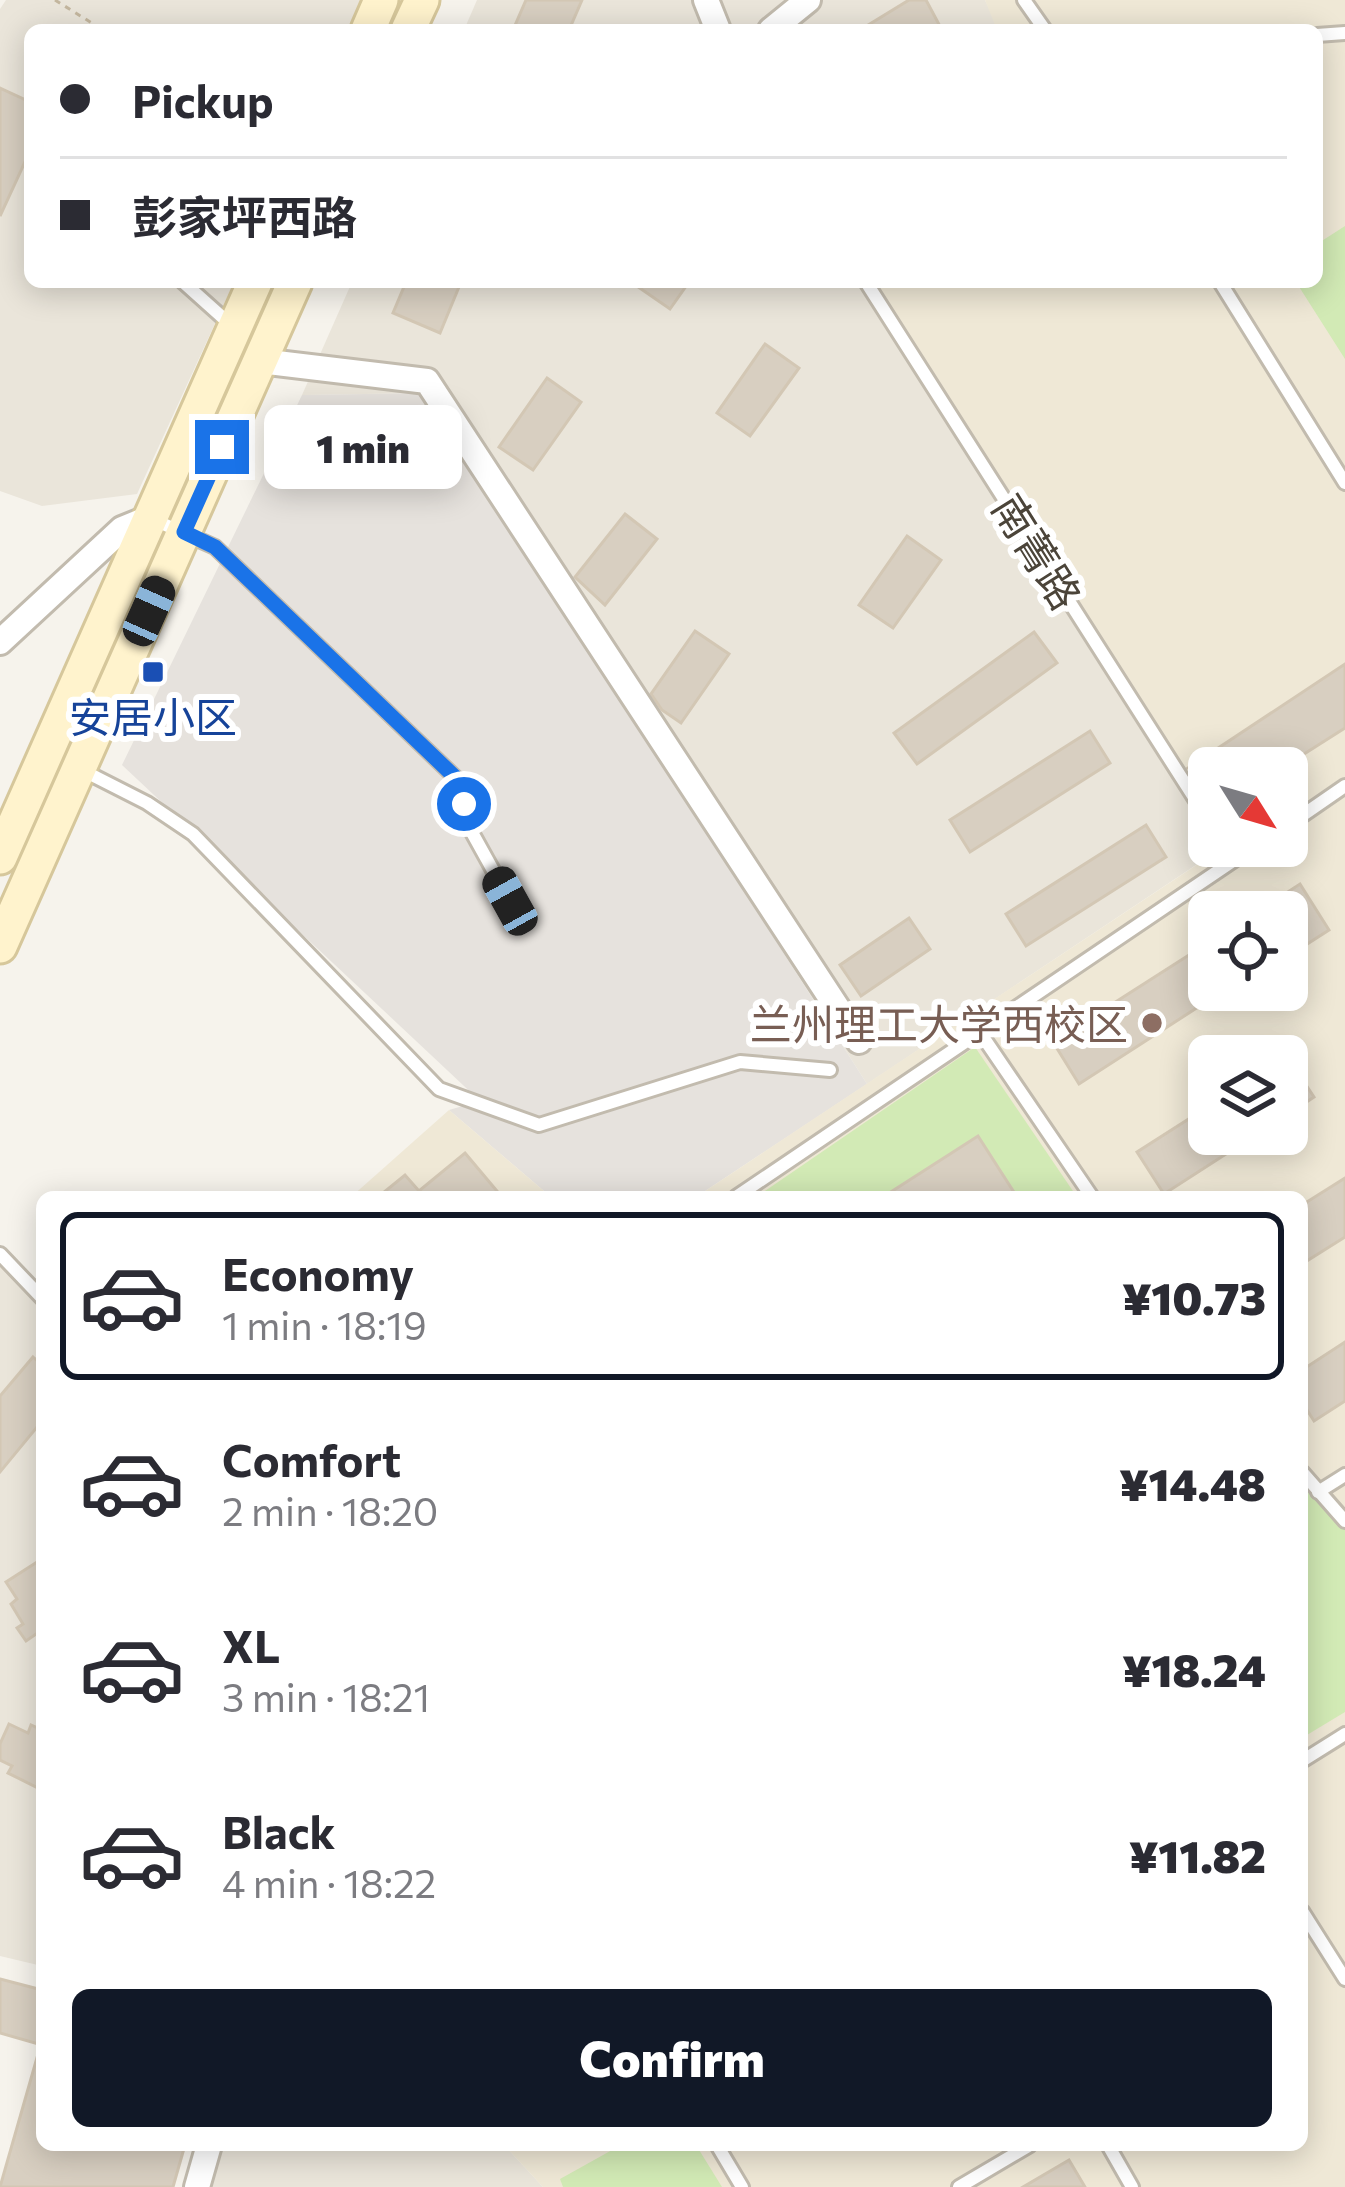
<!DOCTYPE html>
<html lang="en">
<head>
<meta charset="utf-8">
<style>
  body { margin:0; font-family:Commissioner,"Noto Sans SC",sans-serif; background:#f2f2f3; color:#2b2b33; height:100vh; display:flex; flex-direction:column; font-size:45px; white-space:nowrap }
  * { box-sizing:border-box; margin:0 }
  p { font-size:39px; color:#7c7c81 }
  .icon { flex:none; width:66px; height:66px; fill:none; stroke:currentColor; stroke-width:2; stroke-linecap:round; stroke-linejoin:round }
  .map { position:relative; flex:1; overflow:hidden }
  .drawer { position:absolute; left:36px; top:1191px; width:1272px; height:960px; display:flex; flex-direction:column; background:#fff; border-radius:18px; box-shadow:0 6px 30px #0003 }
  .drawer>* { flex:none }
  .banner { position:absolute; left:24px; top:24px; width:1299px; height:264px; border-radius:18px; box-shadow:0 6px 30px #0003; display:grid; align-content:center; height:264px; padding:0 36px; background:#fff }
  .needle { width:78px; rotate:127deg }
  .controls { position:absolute; left:1188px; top:747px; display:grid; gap:24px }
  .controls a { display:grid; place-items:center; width:120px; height:120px; border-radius:18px; background:#fff; box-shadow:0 6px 30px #0003; font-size:60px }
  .end { position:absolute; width:54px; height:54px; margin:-27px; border:15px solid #1a73e8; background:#fff; box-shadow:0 0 0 6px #fff }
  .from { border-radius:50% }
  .bubble { position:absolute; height:84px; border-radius:18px; background:#fff; box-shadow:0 6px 30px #0003; font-size:39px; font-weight:800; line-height:84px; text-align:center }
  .car { position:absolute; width:36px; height:72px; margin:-36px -18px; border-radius:15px; box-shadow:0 0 9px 3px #0007; background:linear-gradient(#222 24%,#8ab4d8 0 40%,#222 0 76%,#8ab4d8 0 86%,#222 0) }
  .banner b { display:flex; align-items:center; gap:42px; height:114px; font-size:45px }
  .banner b+b { border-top:3px solid #e1e1e2 }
  .banner i { width:30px; height:30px; background:#2b2b33 }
  ul { padding:21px 0 0; list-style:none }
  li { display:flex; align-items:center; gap:36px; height:168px; margin:0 24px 18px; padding:0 12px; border:6px solid transparent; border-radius:18px }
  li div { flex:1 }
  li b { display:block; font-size:45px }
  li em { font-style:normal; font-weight:800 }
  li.current { border-color:#111827 }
  li>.icon { width:108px; height:108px; stroke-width:1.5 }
  .button { display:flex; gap:24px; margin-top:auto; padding:24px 36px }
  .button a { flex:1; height:138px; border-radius:18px; background:#111827; color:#fff; font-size:48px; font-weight:800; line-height:138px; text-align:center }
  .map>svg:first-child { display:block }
</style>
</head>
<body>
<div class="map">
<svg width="1345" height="2187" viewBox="0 0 1345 2187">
  <rect width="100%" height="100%" fill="#f6f3ec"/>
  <g fill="#eae5da">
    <path d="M 6,0 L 364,0 L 350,30 L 30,30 L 30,282 L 234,282 L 137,494 L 42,506 L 0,491 L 0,9 Z"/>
    <path d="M 477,0 L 985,0 L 999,29 L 464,30 Z"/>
    <path d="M 352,282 L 875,282 L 1209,838 L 1209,846 L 1217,851 L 867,1084 L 427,393 L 302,395 Z"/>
    <path d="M 0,1255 L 42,1285 L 42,1966 L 0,1956 Z"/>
    <path d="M 220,2145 L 504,2145 L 543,2187 L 210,2187 Z"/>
  </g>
  <path fill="#e6e2dd" d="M 427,393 L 867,1084 L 696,1197 L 551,1197 L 449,1110 L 480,1101 L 122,765 L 302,395 Z"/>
  <g fill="#efe8d6" fill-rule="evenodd">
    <path d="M 985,0 L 1345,0 L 1345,2187 L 543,2187 L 504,2145 L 1302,2145 L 1302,1197 L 696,1197 L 1216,852 L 1214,846 L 1287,846 L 1287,768 L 1209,768 L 1209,838 L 875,282 L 1317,282 L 1317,30 L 997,30 ZM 1209,912 L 1287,912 L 1287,990 L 1209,990 ZM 1209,1056 L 1287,1056 L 1287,1134 L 1209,1134 Z"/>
    <path d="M 449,1110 L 551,1197 L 351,1197 Z"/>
  </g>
  <g fill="#d2eab5">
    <path d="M 1345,226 L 1345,359 L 1296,282 L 1317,282 L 1317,244 Z"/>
    <path d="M 975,1047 L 1077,1197 L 756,1197 Z"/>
    <path d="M 1302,1474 L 1345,1522 L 1345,1712 L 1302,1738 Z"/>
    <path d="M 621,2145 L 696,2145 L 722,2187 L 563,2187 L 560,2179 Z"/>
  </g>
  <g fill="#d8cfc1" stroke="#d3c7b4" stroke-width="3">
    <path d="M 526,0 L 582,0 L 569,30 L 513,30 Z"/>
    <path d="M 909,0 L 926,0 L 942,30 L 860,30 Z"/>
    <path d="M 0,88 L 30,102 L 30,151 L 0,216 Z"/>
    <path d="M 406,282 L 461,282 L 440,333 L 393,313 Z"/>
    <path d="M 631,282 L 689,282 L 670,309 Z"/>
    <path d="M 765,344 L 799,368 L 750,436 L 717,413 Z"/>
    <path d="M 547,378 L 581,402 L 533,470 L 499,447 Z"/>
    <path d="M 625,514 L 657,539 L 605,605 L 575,577 Z"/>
    <path d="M 907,536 L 941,560 L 893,628 L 859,605 Z"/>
    <path d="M 695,631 L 729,654 L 681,723 L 662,710 L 651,694 Z"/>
    <path d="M 1034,632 L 1057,663 L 917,764 L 894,733 Z"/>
    <path d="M 1345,664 L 1345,728 L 1282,768 L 1209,768 L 1209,792 L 1194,768 L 1188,768 Z"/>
    <path d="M 1090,731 L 1110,763 L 970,852 L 950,820 Z"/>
    <path d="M 1146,825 L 1166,857 L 1026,946 L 1006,914 Z"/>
    <path d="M 1300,884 L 1329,930 L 1287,957 L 1287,912 L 1257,912 Z"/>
    <path d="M 909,918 L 930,949 L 861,996 L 840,965 Z"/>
    <path d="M 1203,946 L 1209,955 L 1209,1000 L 1079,1084 L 1053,1042 Z"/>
    <path d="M 1287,1056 L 1314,1097 L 1287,1115 Z"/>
    <path d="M 1209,1106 L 1209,1134 L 1257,1134 L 1164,1194 L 1137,1152 Z"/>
    <path d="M 978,1136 L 1017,1197 L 883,1197 Z"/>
    <path d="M 465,1153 L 502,1197 L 378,1197 L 405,1175 L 419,1191 Z"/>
    <path d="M 1345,1178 L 1345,1237 L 1302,1264 L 1302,1205 Z"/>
    <path d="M 1345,1342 L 1345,1401 L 1314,1421 L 1302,1402 L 1302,1370 Z"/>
    <path d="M 33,1357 L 42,1365 L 42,1421 L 0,1472 L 0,1396 Z"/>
    <path d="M 37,1562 L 42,1570 L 42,1630 L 26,1641 L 17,1628 L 23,1624 L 11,1604 L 17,1599 L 6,1582 Z"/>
    <path d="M 9,1724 L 28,1733 L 31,1725 L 42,1730 L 42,1790 L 8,1773 L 12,1766 L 0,1760 L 0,1744 Z"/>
    <path d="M 0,1979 L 42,1990 L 42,2045 L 0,2033 Z"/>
    <path d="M 38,2054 L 42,2055 L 42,2145 L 185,2145 L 173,2187 L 0,2187 Z"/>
    <path d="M 1069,2160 L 1085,2187 L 1023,2187 Z"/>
  </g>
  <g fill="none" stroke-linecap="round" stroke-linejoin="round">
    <g stroke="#c2bbae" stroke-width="18">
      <g id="lane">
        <path d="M 1024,0 L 1045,30"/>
        <path d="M 1317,35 L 1345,33"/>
        <path d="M 183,282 L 231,325"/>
        <path d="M 866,282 L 1209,821"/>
        <path d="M 1220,282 L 1345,483"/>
        <path d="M 150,518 L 215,547 L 458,780 L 469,827 L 510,901"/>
        <path d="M 80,769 L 147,803 L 193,834 L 439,1089 L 539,1125 L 740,1062 L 830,1070"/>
        <path d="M 1287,826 L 1345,786"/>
        <path d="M 979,1031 L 1092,1197"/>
        <path d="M 736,1197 L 1255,846"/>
        <path d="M 0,1254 L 42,1298"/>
        <path d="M 1302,1472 L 1345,1521"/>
        <path d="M 1318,1492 L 1345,1475"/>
        <path d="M 1302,1761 L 1345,1734"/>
        <path d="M 1302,1911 L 1345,1979"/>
        <path d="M 717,2145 L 742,2187"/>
        <path d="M 1108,2145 L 1132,2187"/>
        <path d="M 959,2187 L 1030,2145"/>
      </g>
    </g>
    <g stroke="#c2bbae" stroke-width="30">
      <g id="street">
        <path d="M 706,0 L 718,30"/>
        <path d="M 771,30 L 808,0"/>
        <path d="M 260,361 L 427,381 L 859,1041"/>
        <path d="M 0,642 L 122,529 L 149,518"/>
        <path d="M 197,2187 L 209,2145"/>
      </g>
    </g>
    <g stroke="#d6c79b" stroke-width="39">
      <g id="secondary">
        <path d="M 368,30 L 381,0"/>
        <path d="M 408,30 L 422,0"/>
        <path d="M 0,857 L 255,282"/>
        <path d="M 0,946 L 295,282"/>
      </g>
    </g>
    <path stroke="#c4b79f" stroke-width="3" stroke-dasharray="6 6" stroke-linecap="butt" d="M 55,0 L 103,30"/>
    <use href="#lane" stroke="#fff" stroke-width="12"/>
    <use href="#street" stroke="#fff" stroke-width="24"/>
    <use href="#secondary" stroke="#fff3cd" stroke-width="33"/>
  </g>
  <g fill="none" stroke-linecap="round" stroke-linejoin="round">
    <path stroke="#1a73e8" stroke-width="15" d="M 222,447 L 184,532 L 215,547 L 458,780 L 464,804"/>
  </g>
  <rect fill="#1a4fb4" stroke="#fff" stroke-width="4.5" x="141" y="660" width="24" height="24" rx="6"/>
  <circle fill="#8d6e63" stroke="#fff" stroke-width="4.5" cx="1152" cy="1023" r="12"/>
  <g text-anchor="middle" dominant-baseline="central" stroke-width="12" stroke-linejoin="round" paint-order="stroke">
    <g font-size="42" fill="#4b4439" stroke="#fff">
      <text transform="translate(1038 551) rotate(58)">南菁路</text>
    </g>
    <g font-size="42" fill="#164399" stroke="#fff">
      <text x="153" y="716">安居小区</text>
    </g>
    <g font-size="42" fill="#785e54" stroke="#fff" text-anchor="end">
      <text x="1128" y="1023">兰州理工大学西校区</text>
    </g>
  </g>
</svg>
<div class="controls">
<a><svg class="needle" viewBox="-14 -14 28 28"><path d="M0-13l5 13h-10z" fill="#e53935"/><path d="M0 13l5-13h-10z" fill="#7c7c81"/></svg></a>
<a><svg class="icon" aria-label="locate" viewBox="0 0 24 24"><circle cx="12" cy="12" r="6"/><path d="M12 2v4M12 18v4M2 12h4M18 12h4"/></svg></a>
<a><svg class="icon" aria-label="layers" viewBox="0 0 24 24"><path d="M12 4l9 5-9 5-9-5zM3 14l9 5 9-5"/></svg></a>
</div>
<i class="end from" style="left:464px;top:804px"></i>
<i class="end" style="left:222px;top:447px"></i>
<div class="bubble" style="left:264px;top:405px;width:198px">1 min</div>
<i class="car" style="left:149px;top:611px;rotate:24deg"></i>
<i class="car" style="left:510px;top:901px;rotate:331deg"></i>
<div class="banner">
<b><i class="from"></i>Pickup</b>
<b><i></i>彭家坪西路</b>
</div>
<section class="drawer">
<ul>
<li class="current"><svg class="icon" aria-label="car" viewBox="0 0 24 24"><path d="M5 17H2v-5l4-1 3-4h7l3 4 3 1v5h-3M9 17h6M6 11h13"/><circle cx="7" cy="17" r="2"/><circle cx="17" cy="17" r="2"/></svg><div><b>Economy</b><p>1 min · 18:19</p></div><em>¥10.73</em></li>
<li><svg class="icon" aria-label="car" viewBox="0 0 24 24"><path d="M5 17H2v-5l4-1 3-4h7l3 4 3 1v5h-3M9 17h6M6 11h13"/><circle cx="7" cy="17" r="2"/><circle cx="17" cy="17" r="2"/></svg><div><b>Comfort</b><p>2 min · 18:20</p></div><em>¥14.48</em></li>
<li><svg class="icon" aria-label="car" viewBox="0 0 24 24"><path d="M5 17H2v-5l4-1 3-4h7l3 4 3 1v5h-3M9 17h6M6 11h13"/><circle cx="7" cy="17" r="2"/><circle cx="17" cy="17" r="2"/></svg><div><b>XL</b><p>3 min · 18:21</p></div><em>¥18.24</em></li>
<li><svg class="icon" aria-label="car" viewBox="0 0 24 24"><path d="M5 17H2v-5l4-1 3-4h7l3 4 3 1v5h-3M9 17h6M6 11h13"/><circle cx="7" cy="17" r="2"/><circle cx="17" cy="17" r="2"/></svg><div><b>Black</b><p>4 min · 18:22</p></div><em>¥11.82</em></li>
</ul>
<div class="button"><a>Confirm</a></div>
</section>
</div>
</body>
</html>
